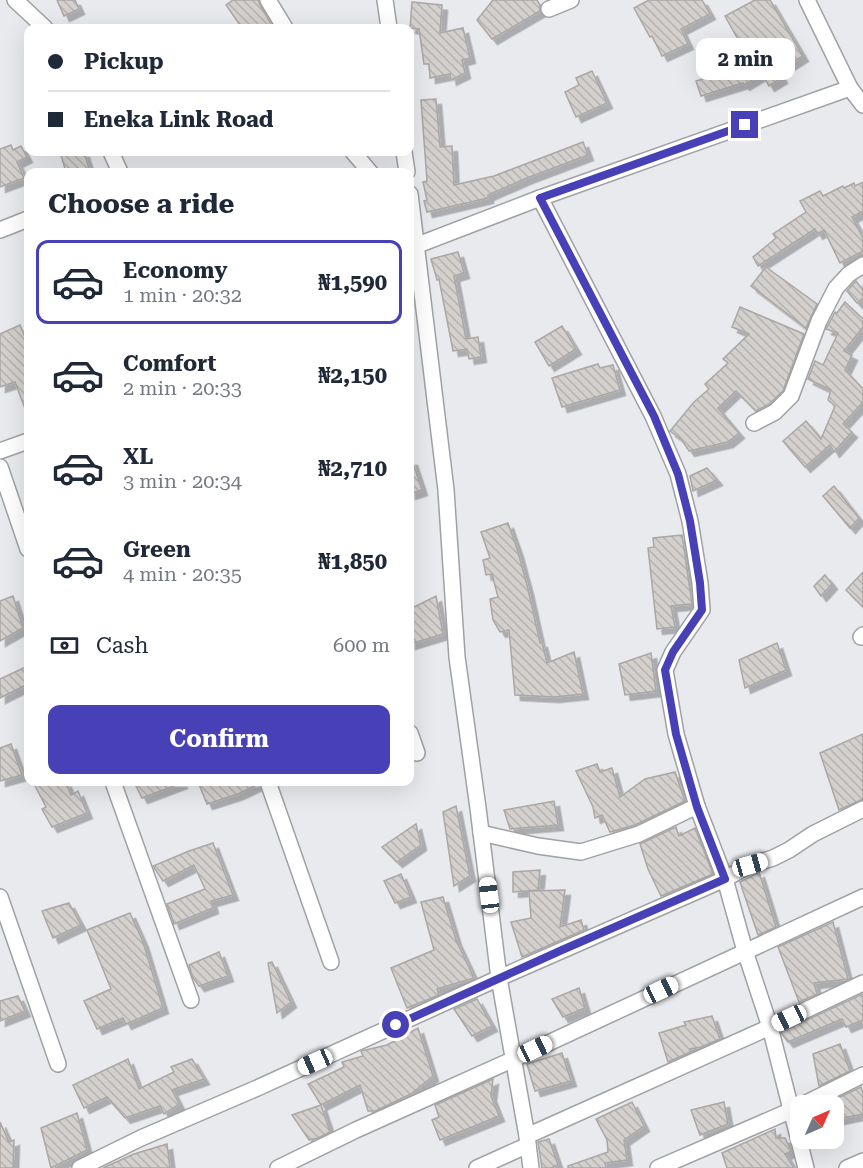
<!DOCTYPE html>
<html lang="en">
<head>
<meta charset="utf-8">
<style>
  body { margin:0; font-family:"Roboto Serif",serif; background:#f6f6f7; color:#1f2937; height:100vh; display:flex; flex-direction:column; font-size:22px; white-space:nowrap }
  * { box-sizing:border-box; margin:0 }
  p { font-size:20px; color:#747a83 }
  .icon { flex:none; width:33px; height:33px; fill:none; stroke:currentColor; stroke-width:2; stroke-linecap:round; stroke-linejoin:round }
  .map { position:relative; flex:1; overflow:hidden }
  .details { position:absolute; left:24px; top:168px; width:390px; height:618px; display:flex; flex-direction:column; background:#fff; border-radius:12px; box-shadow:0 6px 24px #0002 }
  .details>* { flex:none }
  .banner { position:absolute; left:24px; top:24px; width:390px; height:132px; border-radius:12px; box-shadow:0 6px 24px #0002; display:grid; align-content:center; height:132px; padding:0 24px; background:#fff }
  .needle { width:39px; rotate:45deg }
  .controls { position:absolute; left:790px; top:1095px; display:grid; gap:12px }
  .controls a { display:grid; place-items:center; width:54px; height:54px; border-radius:12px; background:#fff; box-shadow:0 6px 24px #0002; font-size:30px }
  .end { position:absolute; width:27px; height:27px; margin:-14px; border:8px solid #4740b6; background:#fff; box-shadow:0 0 0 3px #fff }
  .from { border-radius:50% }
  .bubble { position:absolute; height:42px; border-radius:12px; background:#fff; box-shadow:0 6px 24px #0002; font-size:20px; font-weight:700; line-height:42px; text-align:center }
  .car { position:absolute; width:18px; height:36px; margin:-18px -9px; border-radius:8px; box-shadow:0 0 4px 2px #0007; background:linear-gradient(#fff 24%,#345 0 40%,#fff 0 76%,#345 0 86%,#fff 0) }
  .banner b { display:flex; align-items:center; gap:21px; height:57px; font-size:22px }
  .banner b+b { border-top:2px solid #e0e1e3 }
  .banner i { width:15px; height:15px; background:#1f2937 }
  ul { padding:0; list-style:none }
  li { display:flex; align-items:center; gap:18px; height:84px; margin:0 12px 9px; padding:0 12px; border:3px solid transparent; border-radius:12px }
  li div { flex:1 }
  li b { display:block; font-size:22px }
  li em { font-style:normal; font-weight:700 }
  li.on { border-color:#4740b6 }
  li>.icon { width:54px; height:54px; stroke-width:1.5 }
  h2 { padding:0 24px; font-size:27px; line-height:72px }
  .pay { display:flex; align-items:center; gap:15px; height:66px; padding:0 24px; font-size:22px }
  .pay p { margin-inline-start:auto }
  .button { display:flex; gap:12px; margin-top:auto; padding:12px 24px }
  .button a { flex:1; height:69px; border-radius:12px; background:#4740b6; color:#fff; font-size:24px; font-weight:700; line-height:69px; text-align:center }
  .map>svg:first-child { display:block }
</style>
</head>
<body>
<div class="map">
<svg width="863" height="1168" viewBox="0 0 863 1168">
  <defs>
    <pattern id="building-back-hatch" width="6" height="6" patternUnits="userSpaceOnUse" patternTransform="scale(1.5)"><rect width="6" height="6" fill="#d4d0cd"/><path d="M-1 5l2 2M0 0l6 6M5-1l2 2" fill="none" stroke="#b5b2af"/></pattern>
    <filter id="shadow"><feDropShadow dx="5.5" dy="5.5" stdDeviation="0" flood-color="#0004"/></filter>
  </defs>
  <rect width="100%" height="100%" fill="#e8eaee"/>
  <g fill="url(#building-back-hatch)" stroke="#aaa7a4" stroke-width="1.5" filter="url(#shadow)">
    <path d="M 57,0 L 75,0 L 79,9 L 64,16 Z"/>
    <path d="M 233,0 L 258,0 L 260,5 L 273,28 L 242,28 L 226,5 Z"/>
    <path d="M 493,0 L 537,0 L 540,5 L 540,11 L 492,39 L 477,20 Z"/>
    <path d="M 649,0 L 702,0 L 710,14 L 681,29 L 688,44 L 662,56 L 652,36 L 650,37 L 634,8 Z"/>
    <path d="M 755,0 L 770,0 L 803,56 L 779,71 L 782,78 L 769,86 L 762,74 L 744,85 L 743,83 L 701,96 L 696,81 L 719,74 L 716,64 L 735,58 L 745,52 L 725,16 Z"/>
    <path d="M 412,2 L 442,5 L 440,33 L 463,28 L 470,58 L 462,60 L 465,73 L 451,80 L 450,74 L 430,78 L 429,64 L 424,64 L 419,29 L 410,28 Z"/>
    <path d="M 592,71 L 607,103 L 576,117 L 565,92 L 579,85 L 576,78 Z"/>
    <path d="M 436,99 L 440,147 L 452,146 L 454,185 L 494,176 L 583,142 L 588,155 L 527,178 L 488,195 L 488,198 L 427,212 L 424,201 L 427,200 L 423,182 L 427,181 L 421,100 Z"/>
    <path d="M 11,145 L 13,150 L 21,146 L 27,157 L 17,162 L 24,178 L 0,187 L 0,149 Z"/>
    <path d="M 60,152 L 84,152 L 90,172 L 66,172 Z"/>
    <path d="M 863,182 L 863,211 L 852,217 L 863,238 L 863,251 L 840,263 L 824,230 L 817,234 L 815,229 L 758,266 L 753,257 L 776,238 L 773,234 L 806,212 L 800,201 L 820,191 L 823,196 L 843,186 L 844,188 L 854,183 L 855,186 Z"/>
    <path d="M 458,252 L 464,273 L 454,276 L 466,339 L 478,337 L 481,357 L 469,359 L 467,349 L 453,351 L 439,279 L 437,280 L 431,259 Z"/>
    <path d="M 766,267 L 817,304 L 806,328 L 751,286 Z"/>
    <path d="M 856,281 L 863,290 L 863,298 L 857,303 L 847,291 Z"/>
    <path d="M 845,302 L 863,319 L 863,327 L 844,351 L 852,355 L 845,370 L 863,389 L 863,402 L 843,424 L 852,432 L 834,452 L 830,445 L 805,467 L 783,441 L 806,421 L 821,439 L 835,406 L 828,400 L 831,390 L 808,379 L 815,361 L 823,365 L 838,333 L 826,329 L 835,312 L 837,313 Z"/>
    <path d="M 740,307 L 804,334 L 783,391 L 769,404 L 756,411 L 736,391 L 718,408 L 739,433 L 728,442 L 689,451 L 681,439 L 670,431 L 694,402 L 709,389 L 705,384 L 728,363 L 723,359 L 749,334 L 732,327 Z"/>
    <path d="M 20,325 L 28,344 L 28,414 L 27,414 L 15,382 L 0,387 L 0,334 Z"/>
    <path d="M 562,326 L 576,349 L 549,366 L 535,342 Z"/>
    <path d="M 598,364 L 600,368 L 613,365 L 620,390 L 562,407 L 552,378 Z"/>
    <path d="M 410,460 L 412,460 L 422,490 L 410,494 Z"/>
    <path d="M 707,468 L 717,480 L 693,491 L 690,476 Z"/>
    <path d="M 834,486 L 859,518 L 850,528 L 823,496 Z"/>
    <path d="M 508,523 L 518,552 L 528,589 L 540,643 L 542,642 L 547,663 L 574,652 L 583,694 L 554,697 L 515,695 L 509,630 L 500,632 L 493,620 L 490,599 L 498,597 L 492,574 L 486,575 L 483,560 L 490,558 L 481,532 Z"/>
    <path d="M 682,535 L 692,604 L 671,606 L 675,627 L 657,629 L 648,548 L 654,547 L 653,538 Z"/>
    <path d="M 863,572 L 863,607 L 846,590 Z"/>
    <path d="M 825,575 L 832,584 L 821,596 L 814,586 Z"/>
    <path d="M 13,596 L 23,628 L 0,641 L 0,601 Z"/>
    <path d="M 436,596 L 443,634 L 410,644 L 410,609 Z"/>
    <path d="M 777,643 L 786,670 L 745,688 L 739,660 Z"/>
    <path d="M 651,653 L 656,691 L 625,695 L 619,664 Z"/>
    <path d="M 28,666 L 28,684 L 0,698 L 0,679 Z"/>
    <path d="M 863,734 L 863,799 L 839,810 L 820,753 Z"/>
    <path d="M 11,744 L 22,775 L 0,781 L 0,748 Z"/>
    <path d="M 597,764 L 600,772 L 612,768 L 620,797 L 645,779 L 675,772 L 685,801 L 635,825 L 610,832 L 602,815 L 595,818 L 593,807 L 576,771 Z"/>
    <path d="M 33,782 L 66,782 L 71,795 L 78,791 L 87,813 L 52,827 L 42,809 L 46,807 Z"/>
    <path d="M 134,782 L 181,782 L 182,783 L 142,798 Z"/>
    <path d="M 198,782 L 258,782 L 259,784 L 238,794 L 207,804 Z"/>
    <path d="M 554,801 L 558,825 L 510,829 L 504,810 Z"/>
    <path d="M 456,806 L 470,876 L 454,886 L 443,812 Z"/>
    <path d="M 416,824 L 421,845 L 397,862 L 382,847 Z"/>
    <path d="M 676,827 L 679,836 L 695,828 L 713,874 L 661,896 L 648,869 L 640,844 Z"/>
    <path d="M 213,843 L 233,895 L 211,901 L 213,908 L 174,924 L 167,904 L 205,889 L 194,865 L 163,881 L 153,866 L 189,851 Z"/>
    <path d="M 540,870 L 538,890 L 513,892 L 513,872 Z"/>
    <path d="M 759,872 L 776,927 L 758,935 L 740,882 Z"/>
    <path d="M 401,874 L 411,897 L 395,903 L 384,881 Z"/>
    <path d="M 565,890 L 560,927 L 581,920 L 584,930 L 522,957 L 511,922 L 531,918 L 529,891 Z"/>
    <path d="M 443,897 L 456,940 L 474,978 L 437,989 L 439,995 L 407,1008 L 391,968 L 434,950 L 421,902 Z"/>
    <path d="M 69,903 L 81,925 L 53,938 L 42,911 Z"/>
    <path d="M 130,913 L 143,942 L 163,1008 L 126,1024 L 123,1018 L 97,1029 L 84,1001 L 111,989 L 87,930 Z"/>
    <path d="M 833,922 L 848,979 L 814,983 L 817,994 L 799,1002 L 778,947 Z"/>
    <path d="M 219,952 L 228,976 L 199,986 L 193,978 L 189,965 Z"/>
    <path d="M 272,962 L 291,1002 L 277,1013 L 268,963 Z"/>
    <path d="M 579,988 L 585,1008 L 563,1017 L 552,999 Z"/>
    <path d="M 863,994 L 863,1020 L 846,1027 L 842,1019 L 788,1042 L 782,1034 L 781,1032 Z"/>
    <path d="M 18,996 L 25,1011 L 0,1021 L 0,1001 Z"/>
    <path d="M 477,999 L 492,1026 L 472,1036 L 454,1009 Z"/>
    <path d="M 712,1016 L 720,1039 L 701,1047 L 690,1049 L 690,1052 L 668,1062 L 659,1033 L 686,1025 L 684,1022 Z"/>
    <path d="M 418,1028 L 433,1076 L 411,1094 L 375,1111 L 368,1111 L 360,1085 L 321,1105 L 308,1084 L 344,1067 L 342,1062 L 363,1056 L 361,1051 L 387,1045 Z"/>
    <path d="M 840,1044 L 850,1071 L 819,1086 L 813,1054 Z"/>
    <path d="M 562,1053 L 571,1081 L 535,1091 L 527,1064 Z"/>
    <path d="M 128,1059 L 139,1089 L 174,1072 L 171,1067 L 192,1059 L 204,1079 L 172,1090 L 179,1104 L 164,1114 L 160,1106 L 125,1118 L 107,1097 L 84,1108 L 73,1085 Z"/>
    <path d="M 493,1079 L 491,1096 L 499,1116 L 440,1140 L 432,1120 L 439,1117 L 435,1105 Z"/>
    <path d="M 861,1087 L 863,1093 L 863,1114 L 834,1120 L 834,1106 L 823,1105 Z"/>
    <path d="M 632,1102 L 644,1126 L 624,1140 L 627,1160 L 605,1163 L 606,1168 L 568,1168 L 568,1166 L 608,1152 L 607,1140 L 596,1119 Z"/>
    <path d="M 724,1102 L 728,1124 L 700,1135 L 691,1110 Z"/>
    <path d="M 321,1105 L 330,1132 L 318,1138 L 309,1140 L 292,1115 Z"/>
    <path d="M 77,1113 L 87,1150 L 51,1168 L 41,1128 Z"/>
    <path d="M 0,1122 L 9,1142 L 14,1140 L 13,1168 L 0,1168 Z"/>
    <path d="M 775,1129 L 776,1138 L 785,1138 L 791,1150 L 792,1151 L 785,1154 L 794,1168 L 727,1168 L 722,1153 Z"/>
    <path d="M 549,1139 L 558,1165 L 551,1168 L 542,1168 L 538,1142 Z"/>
    <path d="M 167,1144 L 170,1168 L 103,1168 L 134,1154 Z"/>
  </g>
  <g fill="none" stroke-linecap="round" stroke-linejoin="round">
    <g stroke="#9fa2a5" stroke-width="18">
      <g id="minor">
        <path d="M 15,0 L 45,28"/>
        <path d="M 268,0 L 285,28"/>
        <path d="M 385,0 L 389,28"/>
        <path d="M 807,0 L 850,88 L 863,105"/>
        <path d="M 549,9 L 571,0"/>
        <path d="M 111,152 L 120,172"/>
        <path d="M 353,152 L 370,172"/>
        <path d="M 404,152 L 407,172"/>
        <path d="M 410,194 L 446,490 L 457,657 L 478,808 L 499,978 L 527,1136 L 531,1168"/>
        <path d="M 540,198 L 653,416 L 678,474 L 690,521 L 700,583 L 702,610 L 673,652 L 665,670 L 676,734 L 697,806 L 725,879 L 745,951 L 770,1027 L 806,1168"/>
        <path d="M 0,230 L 28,219"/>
        <path d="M 410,248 L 540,198 L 850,88"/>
        <path d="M 754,423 L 775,412 L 791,396 L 819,321 L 836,288 L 849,274 L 863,265"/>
        <path d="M 0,451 L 28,441"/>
        <path d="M 0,467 L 28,549"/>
        <path d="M 861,637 L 863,635"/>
        <path d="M 410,733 L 417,753"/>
        <path d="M 113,782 L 191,1000"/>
        <path d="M 268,782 L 331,962"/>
        <path d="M 481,833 L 538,846 L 581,852 L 639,834 L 697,806"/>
        <path d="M 0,897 L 58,1064"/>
        <path d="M 527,1136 L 770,1027 L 863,983"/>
        <path d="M 80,1168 L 141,1138 L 255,1089 L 499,978 L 725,879 L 750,865 L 773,858 L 789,850 L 813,834 L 863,809"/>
        <path d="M 278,1168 L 356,1130 L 514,1059 L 863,897"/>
        <path d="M 477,1168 L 528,1145"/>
        <path d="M 658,1168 L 792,1110 L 863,1075"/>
        <path d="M 847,1168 L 863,1161"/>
      </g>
    </g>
    <use href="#minor" stroke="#fff" stroke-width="15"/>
  </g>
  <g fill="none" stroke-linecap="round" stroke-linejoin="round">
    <path stroke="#4740b6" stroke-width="8" d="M 396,1025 L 562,950 L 725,879 L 697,807 L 676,734 L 665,670 L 673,652 L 702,610 L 700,583 L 690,521 L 678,474 L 654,416 L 540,198 L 745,125"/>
  </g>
</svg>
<div class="controls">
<a><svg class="needle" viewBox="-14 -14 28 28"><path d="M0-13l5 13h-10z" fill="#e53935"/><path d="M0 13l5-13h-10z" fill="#747a83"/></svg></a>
</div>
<i class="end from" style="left:396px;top:1025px"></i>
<i class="end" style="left:745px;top:125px"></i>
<div class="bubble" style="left:696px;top:38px;width:99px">2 min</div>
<i class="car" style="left:750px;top:865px;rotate:74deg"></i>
<i class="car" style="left:489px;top:895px;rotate:353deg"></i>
<i class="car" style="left:661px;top:990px;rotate:65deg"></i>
<i class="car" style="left:789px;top:1018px;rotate:245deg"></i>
<i class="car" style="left:535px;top:1049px;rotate:65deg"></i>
<i class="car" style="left:315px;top:1062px;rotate:246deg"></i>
<div class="banner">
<b><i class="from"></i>Pickup</b>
<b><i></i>Eneka Link Road</b>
</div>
<section class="details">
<h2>Choose a ride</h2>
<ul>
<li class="on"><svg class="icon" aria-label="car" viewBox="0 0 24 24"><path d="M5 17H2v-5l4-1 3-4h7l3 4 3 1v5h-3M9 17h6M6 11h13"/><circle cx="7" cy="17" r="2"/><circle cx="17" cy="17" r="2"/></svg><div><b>Economy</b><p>1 min · 20:32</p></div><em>₦1,590</em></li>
<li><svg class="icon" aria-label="car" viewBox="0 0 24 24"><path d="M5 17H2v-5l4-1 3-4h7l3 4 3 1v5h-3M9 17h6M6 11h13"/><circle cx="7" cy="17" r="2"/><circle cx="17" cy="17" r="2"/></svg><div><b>Comfort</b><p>2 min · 20:33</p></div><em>₦2,150</em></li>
<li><svg class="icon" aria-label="car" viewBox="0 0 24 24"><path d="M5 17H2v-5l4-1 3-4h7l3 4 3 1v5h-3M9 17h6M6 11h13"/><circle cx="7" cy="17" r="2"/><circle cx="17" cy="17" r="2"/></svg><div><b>XL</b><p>3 min · 20:34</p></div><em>₦2,710</em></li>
<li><svg class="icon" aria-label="car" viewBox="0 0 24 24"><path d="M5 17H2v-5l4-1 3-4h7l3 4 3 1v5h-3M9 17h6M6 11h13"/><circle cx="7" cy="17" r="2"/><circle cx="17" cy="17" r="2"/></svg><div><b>Green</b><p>4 min · 20:35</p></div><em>₦1,850</em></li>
</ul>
<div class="pay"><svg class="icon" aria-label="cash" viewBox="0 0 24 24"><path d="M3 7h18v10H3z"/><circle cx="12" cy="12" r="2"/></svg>Cash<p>600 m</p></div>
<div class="button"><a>Confirm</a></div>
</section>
</div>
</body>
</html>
